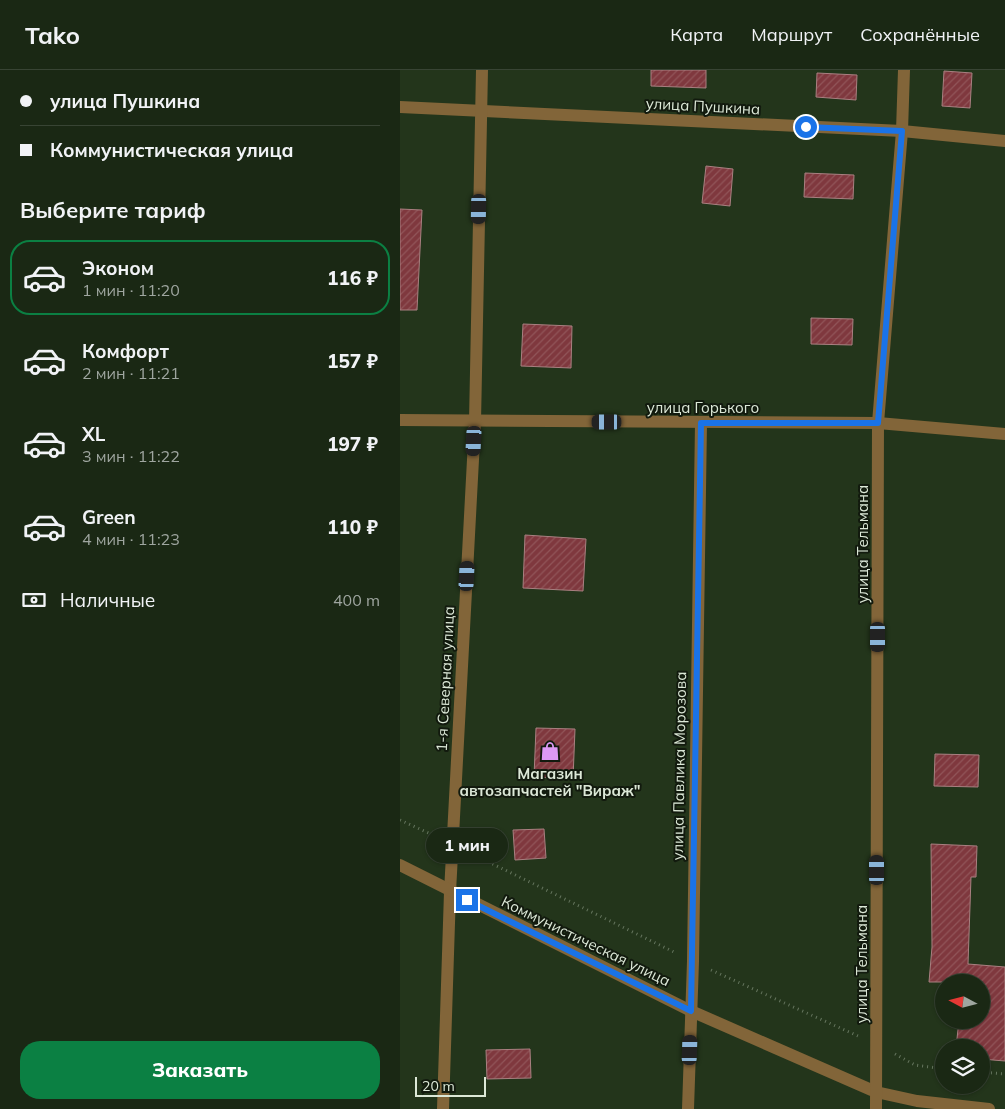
<!DOCTYPE html>
<html lang="ru">
<head>
<meta charset="utf-8">
<style>
  body { margin:0; font-family:Mulish,sans-serif; background:#23301d; color:#f1f3f6; height:100vh; display:flex; flex-direction:column; font-size:19px; white-space:nowrap }
  * { box-sizing:border-box; margin:0 }
  p { font-size:16px; color:#9fa6a0 }
  .icon { flex:none; width:28px; height:28px; fill:none; stroke:currentColor; stroke-width:2; stroke-linecap:round; stroke-linejoin:round }
  .map { position:relative; flex:1; overflow:hidden }
  .details { display:flex; flex-direction:column; background:#1a2814; width:400px }
  .details>* { flex:none }
  .top-card { display:grid; align-content:center; height:110px; padding:0 20px; background:#1a2814 }
  .needle { width:32px; rotate:277deg }
  .fabs { position:absolute; left:535px; top:904px; display:grid; gap:10px }
  .fabs a { display:grid; place-items:center; width:55px; height:55px; border-radius:50%; background:#1a2814; box-shadow:0 1px 4px #0004,0 0 0 1px #384434; font-size:25px }
  .scale { position:absolute; left:15px; bottom:12px; width:71px; box-sizing:border-box; padding-left:5px; border:2px solid #dce8d7; border-top:0; font-size:14px; line-height:18px; white-space:nowrap; color:#dce8d7; -webkit-text-stroke:4px #121a0e; paint-order:stroke }
  .end { position:absolute; width:22px; height:22px; margin:-11px; border:6px solid #1a73e8; background:#fff; box-shadow:0 0 0 2px #fff }
  .from { border-radius:50% }
  .bubble { position:absolute; height:35px; border-radius:18px; background:#1a2814; box-shadow:0 1px 4px #0004,0 0 0 1px #384434; font-size:16px; font-weight:800; line-height:35px; text-align:center }
  .car { position:absolute; width:15px; height:30px; margin:-15px -8px; border-radius:6px; box-shadow:0 0 4px 1px #0007; background:linear-gradient(#222 24%,#8ab4d8 0 40%,#222 0 76%,#8ab4d8 0 86%,#222 0) }
  .top-card b { display:flex; align-items:center; gap:18px; height:48px; font-size:19px }
  .top-card b+b { border-top:1px solid #384434 }
  .top-card i { width:12px; height:12px; background:#f1f3f6 }
  ul { padding:0; list-style:none }
  li { display:flex; align-items:center; gap:15px; height:75px; margin:0 10px 8px; padding:0 10px; border:2px solid transparent; border-radius:20px }
  li div { flex:1 }
  li b { display:block; font-size:19px }
  li em { font-style:normal; font-weight:800 }
  li.on { border-color:#0b8043 }
  li>.icon { width:45px; height:45px; stroke-width:1.5 }
  h2 { padding:0 20px; font-size:22px; line-height:60px }
  .pay { display:flex; align-items:center; gap:12px; height:55px; padding:0 20px; font-size:19px }
  .pay p { margin-inline-start:auto }
  .cta { display:flex; gap:10px; margin-top:auto; padding:10px 20px }
  .cta a { flex:1; height:58px; border-radius:20px; background:#0b8043; color:#fff; font-size:20px; font-weight:800; line-height:58px; text-align:center }
  header { display:flex; align-items:center; gap:30px; box-sizing:border-box; height:70px; padding:0 25px; background:#1a2814; border-bottom:1px solid #384434 }
  header strong { font-size:24px }
  nav { display:flex; gap:28px; margin-inline-start:auto; font-size:18px }
  main { display:flex; flex:1; min-height:0 }
  .map>svg:first-child { display:block }
</style>
</head>
<body>
<header>
<strong>Tako</strong>
<nav><a>Карта</a><a>Маршрут</a><a>Сохранённые</a></nav>
</header>
<main>
<section class="details">
<div class="top-card">
<b><i class="from"></i>улица Пушкина</b>
<b><i></i>Коммунистическая улица</b>
</div>
<h2>Выберите тариф</h2>
<ul>
<li class="on"><svg class="icon" aria-label="car" viewBox="0 0 24 24"><path d="M5 17H2v-5l4-1 3-4h7l3 4 3 1v5h-3M9 17h6M6 11h13"/><circle cx="7" cy="17" r="2"/><circle cx="17" cy="17" r="2"/></svg><div><b>Эконом</b><p>1 мин · 11:20</p></div><em>116 ₽</em></li>
<li><svg class="icon" aria-label="car" viewBox="0 0 24 24"><path d="M5 17H2v-5l4-1 3-4h7l3 4 3 1v5h-3M9 17h6M6 11h13"/><circle cx="7" cy="17" r="2"/><circle cx="17" cy="17" r="2"/></svg><div><b>Комфорт</b><p>2 мин · 11:21</p></div><em>157 ₽</em></li>
<li><svg class="icon" aria-label="car" viewBox="0 0 24 24"><path d="M5 17H2v-5l4-1 3-4h7l3 4 3 1v5h-3M9 17h6M6 11h13"/><circle cx="7" cy="17" r="2"/><circle cx="17" cy="17" r="2"/></svg><div><b>XL</b><p>3 мин · 11:22</p></div><em>197 ₽</em></li>
<li><svg class="icon" aria-label="car" viewBox="0 0 24 24"><path d="M5 17H2v-5l4-1 3-4h7l3 4 3 1v5h-3M9 17h6M6 11h13"/><circle cx="7" cy="17" r="2"/><circle cx="17" cy="17" r="2"/></svg><div><b>Green</b><p>4 мин · 11:23</p></div><em>110 ₽</em></li>
</ul>
<div class="pay"><svg class="icon" aria-label="cash" viewBox="0 0 24 24"><path d="M3 7h18v10H3z"/><circle cx="12" cy="12" r="2"/></svg>Наличные<p>400 m</p></div>
<div class="cta"><a>Заказать</a></div>
</section>
<div class="map">
<svg width="605" height="1039" viewBox="0 0 605 1039">
  <defs>
    <pattern id="building-hatch" width="6" height="6" patternUnits="userSpaceOnUse" patternTransform="scale(1.25)"><rect width="6" height="6" fill="#7f383e"/><path d="M-1 1l2-2M0 6l6-6M5 7l2-2" fill="none" stroke="#915559"/></pattern>
  </defs>
  <rect width="100%" height="100%" fill="#23351b"/>
  <g fill="url(#building-hatch)" stroke="#a98081">
    <path d="M 251,0 L 306,0 L 306,18 L 251,16 Z"/>
    <path d="M 544,1 L 572,3 L 570,38 L 542,36 Z"/>
    <path d="M 417,3 L 457,5 L 456,30 L 416,27 Z"/>
    <path d="M 306,96 L 333,99 L 330,136 L 302,133 Z"/>
    <path d="M 405,103 L 454,105 L 453,129 L 404,127 Z"/>
    <path d="M 0,139 L 22,140 L 17,240 L 0,240 Z"/>
    <path d="M 411,248 L 453,249 L 452,275 L 411,274 Z"/>
    <path d="M 123,254 L 172,256 L 171,298 L 121,296 Z"/>
    <path d="M 125,465 L 186,469 L 183,521 L 123,518 Z"/>
    <path d="M 136,658 L 175,659 L 173,709 L 134,707 Z"/>
    <path d="M 535,684 L 579,685 L 578,717 L 534,716 Z"/>
    <path d="M 144,759 L 146,788 L 115,790 L 113,760 Z"/>
    <path d="M 531,774 L 577,776 L 576,807 L 571,807 L 568,894 L 605,897 L 605,991 L 581,989 L 581,978 L 556,978 L 559,950 L 581,950 L 581,912 L 529,912 L 532,877 Z"/>
    <path d="M 130,979 L 131,1008 L 87,1009 L 86,980 Z"/>
  </g>
  <g fill="none" stroke-linecap="round" stroke-linejoin="round">
    <g stroke="#66765f" stroke-width="3" stroke-dasharray="1 4" stroke-linecap="butt">
      <path d="M 0,750 L 35,766"/>
      <path d="M 70,783 L 276,883"/>
      <path d="M 311,900 L 458,966"/>
      <path d="M 495,984 L 515,995 L 544,999"/>
      <path d="M 581,1002 L 605,1004"/>
    </g>
    <g stroke="#826539" stroke-width="12">
      <path d="M 0,37 L 502,61 L 605,71"/>
      <path d="M 0,350 L 478,353 L 605,364"/>
      <path d="M 43,1039 L 50,822 L 75,352 L 82,0"/>
      <path d="M 288,1039 L 293,891 L 301,353"/>
    </g>
    <g stroke="#826539" stroke-width="12">
      <path d="M 0,795 L 291,941 L 476,1022 L 517,1031 L 589,1039"/>
      <path d="M 476,1039 L 478,353 L 502,61 L 504,0"/>
    </g>
  </g>
  <g fill="none" stroke-linecap="round" stroke-linejoin="round">
    <path stroke="#1a73e8" stroke-width="6" d="M 67,830 L 291,941 L 301,353 L 478,353 L 502,61 L 406,57"/>
  </g>
  <defs>
    <g id="shop-bare" transform="scale(1.5)"><path d="M-5-2.5h2.3a2.7 3.5 0 0 1 5.4 0H5L5.5 6h-11ZM-1.5-2.5h3a1.5 2.3 0 0 0-3 0Z" fill="#dc99f4" stroke="#121a0e" stroke-width="2.5" paint-order="stroke"/></g>
  </defs>
  <g fill-rule="evenodd">
    <use href="#shop-bare" x="150" y="681"/>
  </g>
  <g text-anchor="middle" dominant-baseline="central" stroke-width="4" stroke-linejoin="round" paint-order="stroke">
    <g font-size="15" fill="#dce8d7" stroke="#121a0e">
      <text transform="translate(303 36) rotate(3)">улица Пушкина</text>
      <text x="303" y="337">улица Горького</text>
      <text transform="translate(462 474) rotate(-90)">улица Тельмана</text>
      <text transform="translate(45 609) rotate(-87)">1-я Северная улица</text>
      <text transform="translate(279 696) rotate(-89)">улица Павлика Морозова</text>
      <text transform="translate(186 871) rotate(26)">Коммунистическая улица</text>
      <text transform="translate(461 894) rotate(-90)">улица Тельмана</text>
    </g>
    <g font-size="15" font-weight="bold" fill="#dce8d7" stroke="#121a0e">
      <text x="150" y="703">Магазин<tspan x="150" dy="17">автозапчастей "Вираж"</tspan></text>
    </g>
  </g>
</svg>
<div class="fabs">
<a><svg class="needle" viewBox="-14 -14 28 28"><path d="M0-13l5 13h-10z" fill="#e53935"/><path d="M0 13l5-13h-10z" fill="#9fa6a0"/></svg></a>
<a><svg class="icon" aria-label="layers" viewBox="0 0 24 24"><path d="M12 4l9 5-9 5-9-5zM3 14l9 5 9-5"/></svg></a>
</div>
<div class="scale">20 m</div>
<i class="end from" style="left:406px;top:57px"></i>
<i class="end" style="left:67px;top:830px"></i>
<div class="bubble" style="left:26px;top:758px;width:82px">1 мин</div>
<i class="car" style="left:79px;top:139px;rotate:181deg"></i>
<i class="car" style="left:207px;top:352px;rotate:270deg"></i>
<i class="car" style="left:74px;top:371px;rotate:183deg"></i>
<i class="car" style="left:67px;top:506px;rotate:3deg"></i>
<i class="car" style="left:478px;top:567px;rotate:180deg"></i>
<i class="car" style="left:477px;top:800px;rotate:0deg"></i>
<i class="car" style="left:290px;top:980px;rotate:2deg"></i>
</div>
</main>
</body>
</html>
